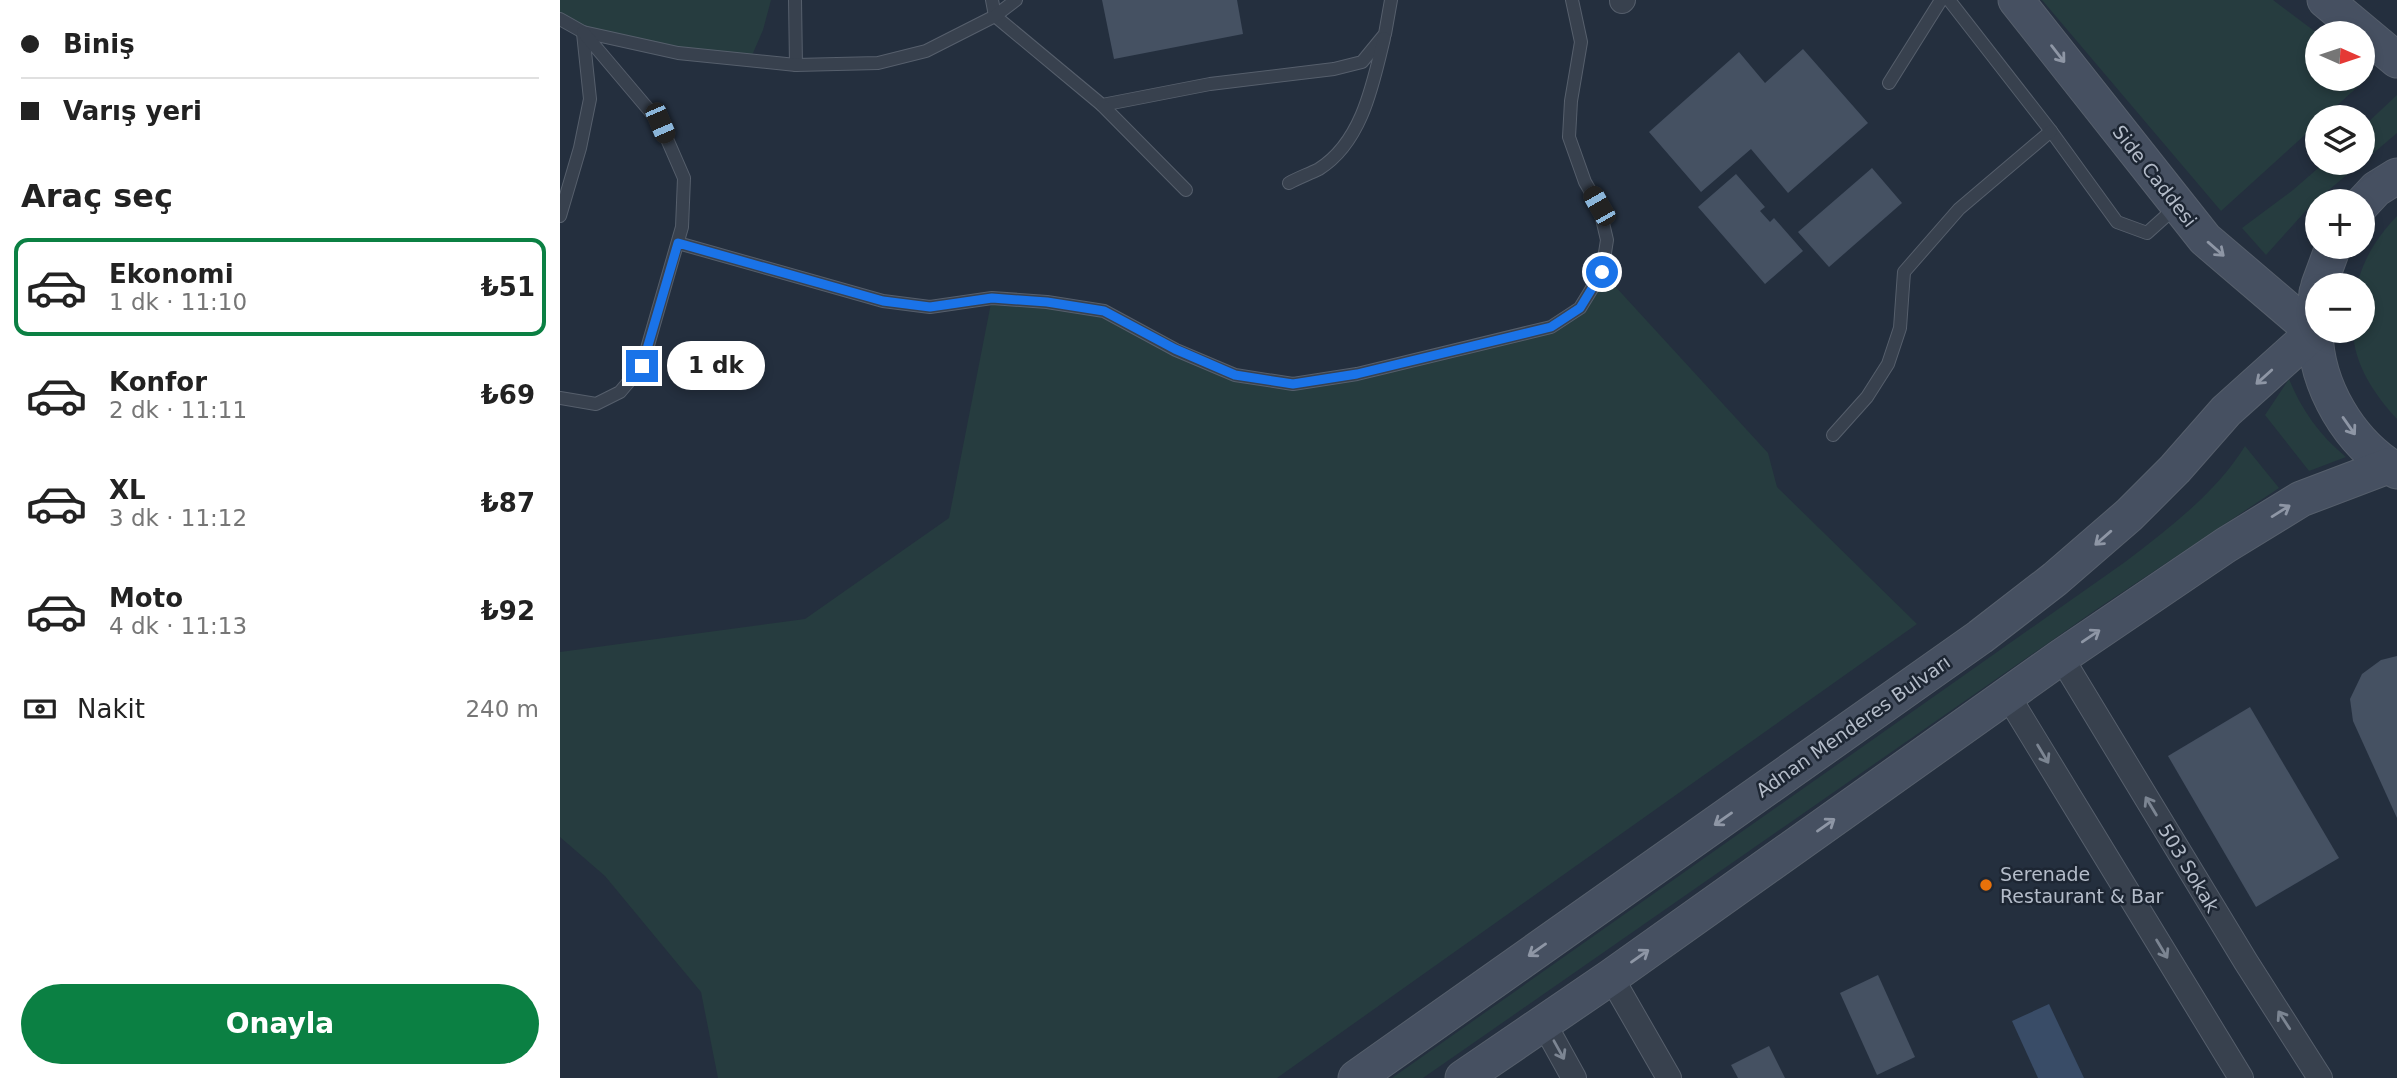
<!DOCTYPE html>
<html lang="tr">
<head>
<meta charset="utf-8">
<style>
  body { margin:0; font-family:"DejaVu Sans",sans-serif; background:#f6f6f6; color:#222; height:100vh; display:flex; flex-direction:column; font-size:26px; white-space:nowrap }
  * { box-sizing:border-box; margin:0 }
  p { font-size:23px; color:#767676 }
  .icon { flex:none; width:38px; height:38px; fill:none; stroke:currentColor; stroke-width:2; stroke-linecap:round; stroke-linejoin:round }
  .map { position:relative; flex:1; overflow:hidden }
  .sheet { display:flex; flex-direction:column; background:#fff; width:560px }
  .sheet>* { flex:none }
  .banner { display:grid; align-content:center; height:154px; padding:0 21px; background:#fff }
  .needle { width:46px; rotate:93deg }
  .buttons { position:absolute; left:1745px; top:21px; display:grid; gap:14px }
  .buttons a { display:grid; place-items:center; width:70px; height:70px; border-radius:50%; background:#fff; box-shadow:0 4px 10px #0003; font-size:35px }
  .end { position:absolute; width:32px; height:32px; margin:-16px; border:9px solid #1a73e8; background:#fff; box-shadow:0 0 0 4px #fff }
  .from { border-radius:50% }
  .bubble { position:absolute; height:49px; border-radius:24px; background:#fff; box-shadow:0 4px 10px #0003; font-size:23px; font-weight:600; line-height:49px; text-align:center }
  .car { position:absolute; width:21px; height:42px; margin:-21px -10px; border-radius:9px; box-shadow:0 0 5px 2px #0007; background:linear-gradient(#222 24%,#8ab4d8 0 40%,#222 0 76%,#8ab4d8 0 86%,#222 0) }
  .banner b { display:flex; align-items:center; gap:24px; height:66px; font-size:26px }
  .banner b+b { border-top:2px solid #e0e0e0 }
  .banner i { width:18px; height:18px; background:#222 }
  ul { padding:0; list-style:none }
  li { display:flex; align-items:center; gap:21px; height:98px; margin:0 14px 10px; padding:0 7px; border:4px solid transparent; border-radius:14px }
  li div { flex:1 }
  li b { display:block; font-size:26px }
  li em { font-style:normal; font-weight:600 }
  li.current { border-color:#0b8043 }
  li>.icon { width:63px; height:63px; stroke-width:1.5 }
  h2 { padding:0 21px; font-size:32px; line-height:84px }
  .pay { display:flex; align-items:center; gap:18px; height:77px; padding:0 21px; font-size:26px }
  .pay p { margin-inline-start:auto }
  .primary-button { display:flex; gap:14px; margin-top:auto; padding:14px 21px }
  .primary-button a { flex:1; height:80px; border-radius:42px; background:#0b8043; color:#fff; font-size:28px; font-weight:600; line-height:80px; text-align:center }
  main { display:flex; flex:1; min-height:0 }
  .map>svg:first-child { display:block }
</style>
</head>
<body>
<main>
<section class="sheet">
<div class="banner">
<b><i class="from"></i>Biniş</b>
<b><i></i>Varış yeri</b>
</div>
<h2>Araç seç</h2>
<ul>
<li class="current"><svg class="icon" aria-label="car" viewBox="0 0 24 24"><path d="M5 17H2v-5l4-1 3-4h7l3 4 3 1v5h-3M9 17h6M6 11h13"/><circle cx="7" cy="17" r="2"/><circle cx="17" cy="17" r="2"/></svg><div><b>Ekonomi</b><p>1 dk · 11:10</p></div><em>₺51</em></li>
<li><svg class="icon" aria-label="car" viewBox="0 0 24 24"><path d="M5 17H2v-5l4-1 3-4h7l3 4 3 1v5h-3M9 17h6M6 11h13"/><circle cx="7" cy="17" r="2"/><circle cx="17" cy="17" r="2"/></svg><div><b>Konfor</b><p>2 dk · 11:11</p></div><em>₺69</em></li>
<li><svg class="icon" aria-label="car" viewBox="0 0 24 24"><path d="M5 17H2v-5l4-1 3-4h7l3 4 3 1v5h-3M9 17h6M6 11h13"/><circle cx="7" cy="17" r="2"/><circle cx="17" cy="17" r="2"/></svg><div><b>XL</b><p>3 dk · 11:12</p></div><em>₺87</em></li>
<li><svg class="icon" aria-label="car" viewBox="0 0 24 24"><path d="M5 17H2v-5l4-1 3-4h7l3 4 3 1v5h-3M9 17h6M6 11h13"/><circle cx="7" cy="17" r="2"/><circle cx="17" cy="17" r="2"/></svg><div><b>Moto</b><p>4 dk · 11:13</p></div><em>₺92</em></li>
</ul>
<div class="pay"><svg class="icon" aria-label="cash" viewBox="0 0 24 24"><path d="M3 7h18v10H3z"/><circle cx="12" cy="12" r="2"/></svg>Nakit<p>240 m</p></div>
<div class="primary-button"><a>Onayla</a></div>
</section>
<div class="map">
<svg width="1837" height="1078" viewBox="0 0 1837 1078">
  <rect width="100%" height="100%" fill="#242f3e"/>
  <g fill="#263c3f">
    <path d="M 0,0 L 211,0 L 203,30 L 190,60 L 23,32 L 0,19 Z"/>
    <path d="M 1482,0 L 1713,0 L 1757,33 L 1757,79 L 1802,79 L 1803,68 L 1811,75 L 1764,117 L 1757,117 L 1757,124 L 1661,211 Z"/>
    <path d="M 1837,95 L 1837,133 L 1803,162 L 1803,127 Z"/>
    <path d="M 1764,163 L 1801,163 L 1751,205 L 1706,255 L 1682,228 L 1733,190 Z"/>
    <path d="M 1837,216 L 1837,419 C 1815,395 1794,365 1793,331 L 1802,331 L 1802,285 L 1797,285 C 1804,257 1818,236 1837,216 Z"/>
    <path d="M 1042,272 L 1208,453 L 1217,487 L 1357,624 L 717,1078 L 158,1078 L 141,992 L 45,876 L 0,837 L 0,652 L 245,619 L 389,518 L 432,298 L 544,311 L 675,375 L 733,384 L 991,327 L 1020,308 Z"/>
    <path d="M 1729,379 C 1741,409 1760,436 1786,457 L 1749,471 L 1705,415 Z"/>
    <path d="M 1685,446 L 1719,488 L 1537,609 L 863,1078 L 832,1078 L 1565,562 C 1608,529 1656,493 1685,446 Z"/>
  </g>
  <path fill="#394c67" d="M 1489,1004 L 1524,1078 L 1478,1078 L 1452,1021 Z"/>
  <g fill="#455162">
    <path d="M 542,0 L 677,0 L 683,34 L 554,59 Z"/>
    <path d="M 1243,49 L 1308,123 L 1228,193 L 1191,149 L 1141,192 L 1089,132 L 1179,52 L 1205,83 Z"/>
    <path d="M 1312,168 L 1342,203 L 1269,267 L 1238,232 Z"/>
    <path d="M 1176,174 L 1205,207 L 1200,211 L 1210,222 L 1214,218 L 1243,251 L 1205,284 L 1138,207 Z"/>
    <path d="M 1837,656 L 1837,818 L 1793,721 L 1790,699 L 1802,674 L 1821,660 Z"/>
    <path d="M 1690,707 L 1779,858 L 1696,907 L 1608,756 Z"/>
    <path d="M 1318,975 L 1355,1057 L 1317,1075 L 1280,993 Z"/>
    <path d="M 1209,1046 L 1225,1078 L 1178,1078 L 1171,1065 Z"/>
  </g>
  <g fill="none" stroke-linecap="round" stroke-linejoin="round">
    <g stroke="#565f6c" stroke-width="14">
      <g id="service">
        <path d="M 235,0 L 236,65"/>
        <path d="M 432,0 L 435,16 L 542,105 L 650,84 L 774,69 L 802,62 L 825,34 L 831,0"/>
        <path d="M 1389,0 L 1491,131 L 1557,222 L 1587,233 L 1616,207"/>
        <path d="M 0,19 L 23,32 L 118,53 L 236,65 L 318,63 L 366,51 L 435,16 L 456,0"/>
        <path d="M 1329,83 L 1381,0"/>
        <path d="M 542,105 L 626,190"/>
        <path d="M 729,183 C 738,178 749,174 759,169 C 802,142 813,84 824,38"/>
        <path d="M 0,216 L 20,148 L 30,99 L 23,33"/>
        <path d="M 118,243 L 323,301 L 370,307 L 432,298 L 487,302 L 544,311 L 616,350 L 675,375 L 733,384 L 797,374 L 991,327 L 1020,308 L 1042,272 L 1047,240 L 1039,206 L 1025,182 L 1009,137 L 1011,101 L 1021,42 L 1012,0"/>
        <path d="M 0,398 L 36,404 L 60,392 L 82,366 L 122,227 L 124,178 L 100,123 L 23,32"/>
        <path d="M 1273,435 L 1307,397 L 1328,364 L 1340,328 L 1344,272 L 1399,209 L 1491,131"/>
      </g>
    </g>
    <g stroke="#565f6c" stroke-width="26">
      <g id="minor">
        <path d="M 1062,1 L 1063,0"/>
        <path d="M 1501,657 L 1686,962 L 1760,1078"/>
        <path d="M 1448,696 L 1681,1078"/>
        <path d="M 1051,977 L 1109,1078"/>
        <path d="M 983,1022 L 1014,1078"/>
      </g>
    </g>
    <g stroke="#565f6c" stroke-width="37">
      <g id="secondary">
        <path d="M 1765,0 L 1837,60"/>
        <path d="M 1802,204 L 1816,189 L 1837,176"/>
        <path d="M 1759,285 L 1773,247"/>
        <path d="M 1757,292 C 1756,305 1754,318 1755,331 C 1756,386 1789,443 1837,471"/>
        <path d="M 796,1078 L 1420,637 L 1495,579 L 1569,515 L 1615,469 L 1666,411 L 1754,332 L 1645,239 L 1456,0"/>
        <path d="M 903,1078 L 1051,977 L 1501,657 L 1666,545 L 1741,499 L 1828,466"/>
      </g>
    </g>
    <use href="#service" stroke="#38414e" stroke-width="12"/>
    <use href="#minor" stroke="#38414e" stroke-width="24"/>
    <use href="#secondary" stroke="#465061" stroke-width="35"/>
  </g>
  <defs><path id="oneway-shaft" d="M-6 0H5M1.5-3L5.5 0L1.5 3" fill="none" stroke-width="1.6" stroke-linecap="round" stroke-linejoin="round" transform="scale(1.75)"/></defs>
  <g stroke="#8e96a5">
    <use href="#oneway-shaft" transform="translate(1498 54) rotate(52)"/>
    <use href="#oneway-shaft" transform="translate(1656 249) rotate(41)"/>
    <use href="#oneway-shaft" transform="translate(1704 377) rotate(138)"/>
    <use href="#oneway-shaft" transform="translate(1789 426) rotate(55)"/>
    <use href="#oneway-shaft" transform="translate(1721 511) rotate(-32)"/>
    <use href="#oneway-shaft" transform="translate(1543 538) rotate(139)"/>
    <use href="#oneway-shaft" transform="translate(1531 636) rotate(-34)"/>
    <use href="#oneway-shaft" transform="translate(1163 819) rotate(145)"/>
    <use href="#oneway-shaft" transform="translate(1266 825) rotate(-35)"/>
    <use href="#oneway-shaft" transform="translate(977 950) rotate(145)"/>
    <use href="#oneway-shaft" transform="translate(1080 956) rotate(-35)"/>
  </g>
  <g stroke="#7c8592">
    <use href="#oneway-shaft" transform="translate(1483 754) rotate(59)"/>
    <use href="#oneway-shaft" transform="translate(1591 806) rotate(-121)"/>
    <use href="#oneway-shaft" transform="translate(1602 949) rotate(59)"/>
    <use href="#oneway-shaft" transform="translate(1724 1020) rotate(-123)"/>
    <use href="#oneway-shaft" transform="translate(999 1050) rotate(61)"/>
  </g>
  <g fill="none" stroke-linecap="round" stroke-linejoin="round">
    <path stroke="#1a73e8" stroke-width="9" d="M 82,366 L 118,243 L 323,301 L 370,307 L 432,298 L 487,302 L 544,311 L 615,349 L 675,375 L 733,384 L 797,374 L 991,327 L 1020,308 L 1042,272"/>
  </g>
  <circle fill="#e8710a" stroke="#1d2633" stroke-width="2.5" cx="1426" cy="885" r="7"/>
  <g text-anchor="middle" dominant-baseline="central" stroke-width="5" stroke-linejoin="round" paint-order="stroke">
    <g font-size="19" fill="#b4bcc9" stroke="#1d2633">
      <text transform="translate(1595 176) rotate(52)">Side Caddesi</text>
      <text transform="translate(1293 726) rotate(-35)">Adnan Menderes Bulvarı</text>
      <text transform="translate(1629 868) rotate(59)">503 Sokak</text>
    </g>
    <g font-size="19" fill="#b4bcc9" stroke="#1d2633" text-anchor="start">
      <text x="1440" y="874">Serenade<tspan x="1440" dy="22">Restaurant &amp; Bar</tspan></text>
    </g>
  </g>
</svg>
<div class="buttons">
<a><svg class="needle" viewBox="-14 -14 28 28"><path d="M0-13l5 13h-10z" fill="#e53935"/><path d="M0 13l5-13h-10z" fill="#767676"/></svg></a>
<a><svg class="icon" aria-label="layers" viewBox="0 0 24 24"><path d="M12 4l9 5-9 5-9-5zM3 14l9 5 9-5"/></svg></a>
<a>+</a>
<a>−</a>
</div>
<i class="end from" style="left:1042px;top:272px"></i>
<i class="end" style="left:82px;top:366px"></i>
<div class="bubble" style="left:107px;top:341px;width:98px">1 dk</div>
<i class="car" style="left:100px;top:123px;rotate:157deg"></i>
<i class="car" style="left:1039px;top:206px;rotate:330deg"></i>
</div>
</main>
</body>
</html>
